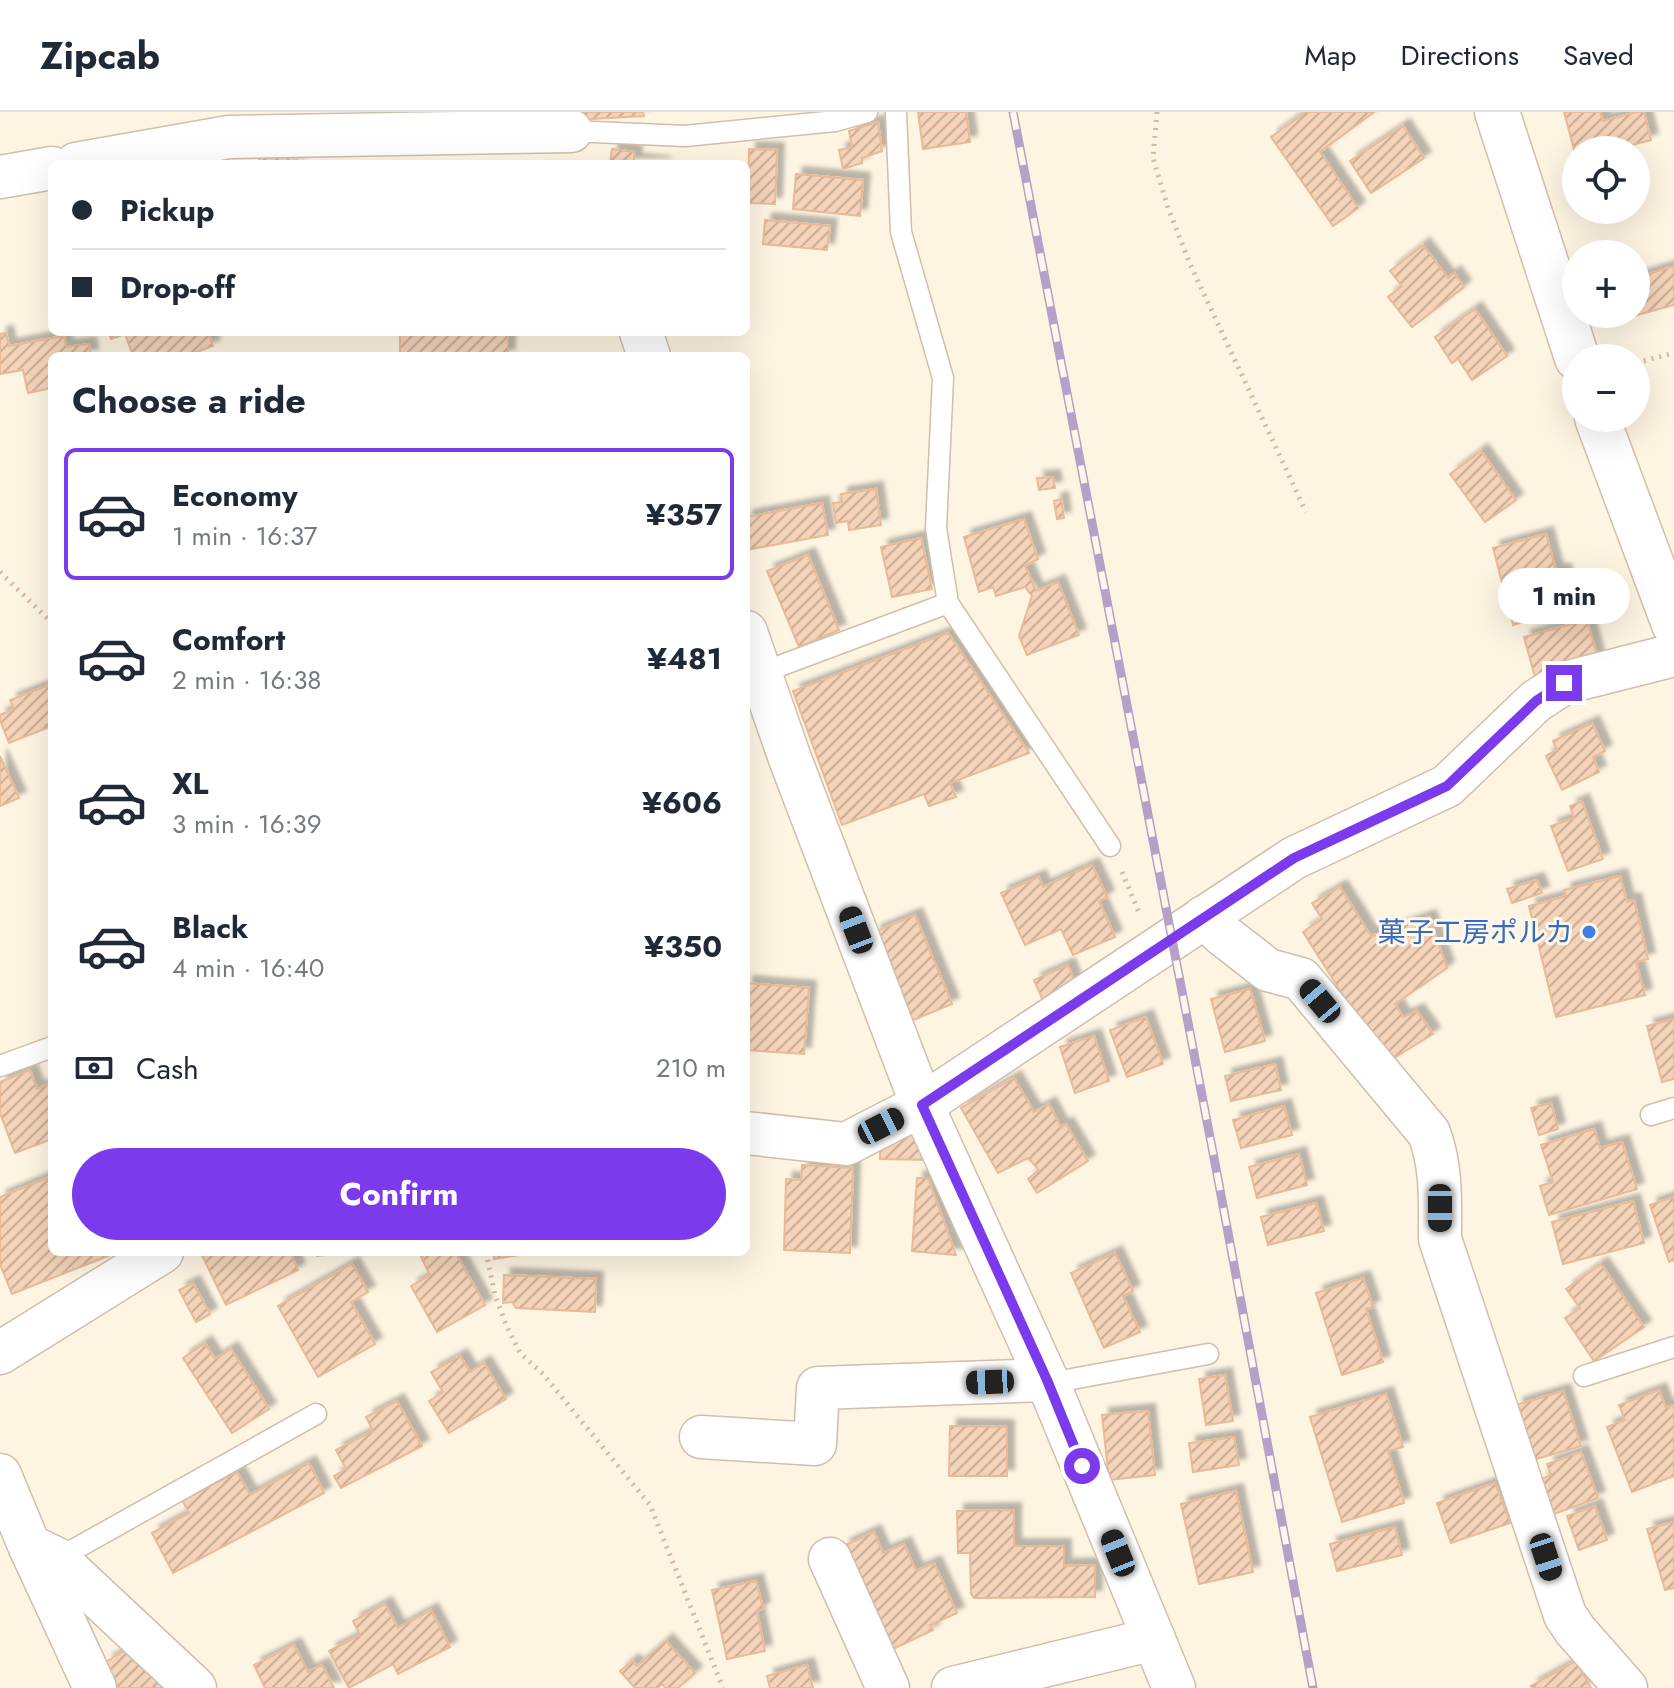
<!DOCTYPE html>
<html lang="en">
<head>
<meta charset="utf-8">
<style>
  body { margin:0; font-family:Jost,"Noto Sans JP",sans-serif; background:#f6f6f7; color:#1f2937; height:100vh; display:flex; flex-direction:column; font-size:30px; white-space:nowrap }
  * { box-sizing:border-box; margin:0 }
  p { font-size:26px; color:#747a83 }
  .icon { flex:none; width:44px; height:44px; fill:none; stroke:currentColor; stroke-width:2; stroke-linecap:round; stroke-linejoin:round }
  .map { position:relative; flex:1; overflow:hidden }
  .panel { position:absolute; left:48px; top:240px; width:702px; height:904px; display:flex; flex-direction:column; background:#fff; border-radius:12px; box-shadow:0 8px 32px #0002 }
  .panel>* { flex:none }
  .banner { position:absolute; left:48px; top:48px; width:702px; height:176px; border-radius:12px; box-shadow:0 8px 32px #0002; display:grid; align-content:center; height:176px; padding:0 24px; background:#fff }
  .tools { position:absolute; left:1562px; top:24px; display:grid; gap:16px }
  .tools a { display:grid; place-items:center; width:88px; height:88px; border-radius:50%; background:#fff; box-shadow:0 8px 32px #0002; font-size:40px }
  .end { position:absolute; width:36px; height:36px; margin:-18px; border:10px solid #7c3aed; background:#fff; box-shadow:0 0 0 4px #fff }
  .from { border-radius:50% }
  .bubble { position:absolute; height:56px; border-radius:28px; background:#fff; box-shadow:0 8px 32px #0002; font-size:26px; font-weight:700; line-height:56px; text-align:center }
  .car { position:absolute; width:24px; height:48px; margin:-24px -12px; border-radius:10px; box-shadow:0 0 6px 2px #0007; background:linear-gradient(#222 24%,#8ab4d8 0 40%,#222 0 76%,#8ab4d8 0 86%,#222 0) }
  .banner b { display:flex; align-items:center; gap:28px; height:76px; font-size:30px }
  .banner b+b { border-top:2px solid #e0e1e3 }
  .banner i { width:20px; height:20px; background:#1f2937 }
  ul { padding:0; list-style:none }
  li { display:flex; align-items:center; gap:24px; height:132px; margin:0 16px 12px; padding:0 8px; border:4px solid transparent; border-radius:12px }
  li div { flex:1 }
  li b { display:block; font-size:30px }
  li em { font-style:normal; font-weight:700 }
  li.selected { border-color:#7c3aed }
  li>.icon { width:72px; height:72px; stroke-width:1.5 }
  h2 { padding:0 24px; font-size:36px; line-height:96px }
  .pay { display:flex; align-items:center; gap:20px; height:88px; padding:0 24px; font-size:30px }
  .pay p { margin-inline-start:auto }
  .button { display:flex; gap:16px; margin-top:auto; padding:16px 24px }
  .button a { flex:1; height:92px; border-radius:48px; background:#7c3aed; color:#fff; font-size:32px; font-weight:700; line-height:92px; text-align:center }
  header { display:flex; align-items:center; gap:48px; box-sizing:border-box; height:112px; padding:0 40px; background:#fff; border-bottom:2px solid #e0e1e3 }
  header strong { font-size:38px }
  nav { display:flex; gap:44px; margin-inline-start:auto; font-size:28px }
  .map>svg:first-child { display:block }
</style>
</head>
<body>
<header>
<strong>Zipcab</strong>
<nav><a>Map</a><a>Directions</a><a>Saved</a></nav>
</header>
<div class="map">
<svg width="1674" height="1576" viewBox="0 0 1674 1576">
  <defs>
    <pattern id="building-hatch" width="6" height="6" patternUnits="userSpaceOnUse" patternTransform="scale(2)"><rect width="6" height="6" fill="#f4d3b8"/><path d="M-1 1l2-2M0 6l6-6M5 7l2-2" fill="none" stroke="#caae97"/></pattern>
    <filter id="shadow"><feDropShadow dx="7" dy="-7" stdDeviation="2" flood-color="#0004"/></filter>
  </defs>
  <rect width="100%" height="100%" fill="#fdf4e2"/>
  <g fill="url(#building-hatch)" stroke="#e8ba97" stroke-width="2" filter="url(#shadow)">
    <path d="M 572,0 L 643,0 L 644,4 L 574,8 Z"/>
    <path d="M 918,0 L 966,0 L 970,30 L 923,37 Z"/>
    <path d="M 1306,0 L 1374,0 L 1320,40 L 1358,96 L 1333,114 L 1271,25 Z"/>
    <path d="M 1564,0 L 1600,0 L 1603,9 L 1637,0 L 1644,0 L 1651,28 L 1613,38 L 1576,38 L 1576,45 Z"/>
    <path d="M 878,10 L 882,39 L 862,46 L 862,51 L 843,57 L 839,38 L 852,35 L 849,19 Z"/>
    <path d="M 1403,14 L 1424,46 L 1371,81 L 1350,49 Z"/>
    <path d="M 612,37 L 635,40 L 634,49 L 665,52 L 610,52 Z"/>
    <path d="M 749,37 L 777,38 L 775,92 L 748,91 Z"/>
    <path d="M 286,38 L 289,49 L 297,48 L 298,52 L 260,52 L 259,45 Z"/>
    <path d="M 796,62 L 863,68 L 860,104 L 793,97 Z"/>
    <path d="M 765,108 L 830,114 L 827,138 L 763,132 Z"/>
    <path d="M 1423,133 L 1448,166 L 1454,161 L 1464,175 L 1412,215 L 1388,185 L 1402,174 L 1390,159 Z"/>
    <path d="M 1674,154 L 1674,193 L 1619,208 L 1617,202 L 1636,202 L 1636,166 Z"/>
    <path d="M 1475,197 L 1507,244 L 1472,268 L 1458,247 L 1452,251 L 1435,225 Z"/>
    <path d="M 108,220 L 208,220 L 213,234 L 186,244 L 133,244 L 125,222 L 111,227 Z"/>
    <path d="M 434,220 L 508,220 L 508,244 L 400,244 L 400,223 L 434,223 Z"/>
    <path d="M 6,221 L 9,234 L 64,224 L 66,235 L 89,232 L 91,244 L 52,244 L 52,276 L 28,281 L 23,258 L 0,262 L 0,222 Z"/>
    <path d="M 1481,339 L 1516,388 L 1485,410 L 1450,362 Z"/>
    <path d="M 1053,365 L 1055,376 L 1039,378 L 1037,366 Z"/>
    <path d="M 876,377 L 881,413 L 849,418 L 848,409 L 836,411 L 833,391 L 842,390 L 841,382 Z"/>
    <path d="M 1061,387 L 1064,406 L 1057,407 L 1054,389 Z"/>
    <path d="M 822,391 L 828,423 L 746,438 L 746,405 Z"/>
    <path d="M 1024,407 L 1038,447 L 1025,454 L 1036,479 L 1058,470 L 1079,523 L 1027,543 L 1019,524 L 1032,484 L 1025,475 L 996,484 L 993,475 L 979,480 L 964,425 Z"/>
    <path d="M 1546,422 L 1556,459 L 1564,459 L 1574,497 L 1513,513 L 1493,436 Z"/>
    <path d="M 921,426 L 932,477 L 892,485 L 881,435 Z"/>
    <path d="M 808,443 L 839,518 L 799,535 L 767,459 Z"/>
    <path d="M 1587,508 L 1598,548 L 1535,565 L 1524,525 Z"/>
    <path d="M 948,521 L 1029,641 L 950,671 L 956,685 L 929,694 L 924,682 L 842,713 L 793,579 Z"/>
    <path d="M 52,572 L 52,614 L 9,631 L 0,608 L 0,603 L 14,597 L 10,588 Z"/>
    <path d="M 1592,611 L 1605,639 L 1593,645 L 1599,660 L 1562,678 L 1546,644 L 1557,638 L 1553,629 Z"/>
    <path d="M 0,644 L 19,686 L 0,694 Z"/>
    <path d="M 1582,689 L 1603,747 L 1568,759 L 1551,714 L 1574,706 L 1570,694 Z"/>
    <path d="M 1092,753 L 1107,785 L 1099,789 L 1115,825 L 1073,843 L 1061,817 L 1025,833 L 1001,781 L 1039,765 L 1043,775 Z"/>
    <path d="M 1620,764 L 1627,790 L 1634,788 L 1648,847 L 1636,850 L 1645,883 L 1556,905 L 1529,794 L 1566,784 L 1564,778 Z"/>
    <path d="M 1537,768 L 1542,781 L 1512,791 L 1507,777 Z"/>
    <path d="M 1340,775 L 1371,824 L 1429,805 L 1447,856 L 1395,892 L 1403,905 L 1417,899 L 1433,922 L 1386,951 L 1303,820 L 1322,807 L 1312,791 Z"/>
    <path d="M 915,803 L 952,892 L 911,909 L 874,820 Z"/>
    <path d="M 1068,853 L 1077,876 L 1044,891 L 1034,868 Z"/>
    <path d="M 746,871 L 809,876 L 804,942 L 746,938 Z"/>
    <path d="M 1250,877 L 1265,929 L 1225,940 L 1211,887 Z"/>
    <path d="M 1146,905 L 1163,952 L 1127,965 L 1110,918 Z"/>
    <path d="M 1674,907 L 1674,967 L 1662,970 L 1647,914 Z"/>
    <path d="M 1094,924 L 1109,969 L 1075,981 L 1060,935 Z"/>
    <path d="M 1275,952 L 1281,978 L 1231,989 L 1225,964 Z"/>
    <path d="M 30,958 L 37,977 L 52,971 L 52,1027 L 15,1041 L 0,1001 L 0,970 Z"/>
    <path d="M 1014,966 L 1034,1000 L 1049,992 L 1061,1015 L 1066,1012 L 1088,1049 L 1037,1081 L 1028,1067 L 1039,1058 L 1028,1046 L 998,1061 L 961,996 Z"/>
    <path d="M 1551,991 L 1558,1017 L 1539,1023 L 1531,996 Z"/>
    <path d="M 1284,994 L 1292,1023 L 1241,1036 L 1233,1008 Z"/>
    <path d="M 919,1016 L 931,1048 L 880,1047 L 880,1032 Z"/>
    <path d="M 1594,1017 L 1600,1036 L 1622,1030 L 1637,1077 L 1549,1103 L 1540,1074 L 1553,1070 L 1541,1033 Z"/>
    <path d="M 1299,1042 L 1307,1073 L 1257,1086 L 1249,1055 Z"/>
    <path d="M 802,1053 L 853,1056 L 850,1141 L 784,1138 L 786,1067 L 801,1068 Z"/>
    <path d="M 52,1064 L 52,1140 L 118,1140 L 12,1182 L 0,1152 L 0,1085 Z"/>
    <path d="M 917,1066 L 928,1066 L 956,1143 L 912,1139 Z"/>
    <path d="M 1674,1085 L 1674,1148 L 1669,1150 L 1650,1093 Z"/>
    <path d="M 1633,1089 L 1644,1131 L 1563,1152 L 1552,1110 Z"/>
    <path d="M 1316,1091 L 1324,1119 L 1268,1133 L 1261,1105 Z"/>
    <path d="M 203,1140 L 290,1140 L 298,1158 L 226,1193 L 201,1141 Z"/>
    <path d="M 317,1140 L 358,1140 L 317,1144 Z"/>
    <path d="M 430,1140 L 455,1140 L 485,1193 L 437,1220 L 411,1174 L 430,1163 L 421,1145 Z"/>
    <path d="M 493,1140 L 530,1140 L 531,1141 L 494,1147 Z"/>
    <path d="M 1115,1141 L 1133,1179 L 1123,1184 L 1140,1220 L 1104,1236 L 1071,1161 Z"/>
    <path d="M 352,1152 L 368,1180 L 351,1190 L 375,1232 L 318,1265 L 278,1194 Z"/>
    <path d="M 1601,1152 L 1644,1215 L 1594,1249 L 1565,1206 L 1580,1196 L 1566,1177 Z"/>
    <path d="M 504,1163 L 596,1167 L 595,1200 L 516,1196 L 512,1190 L 503,1191 Z"/>
    <path d="M 1363,1166 L 1373,1195 L 1366,1197 L 1383,1250 L 1342,1263 L 1316,1181 Z"/>
    <path d="M 193,1171 L 210,1202 L 196,1210 L 179,1178 Z"/>
    <path d="M 205,1231 L 215,1247 L 231,1237 L 269,1297 L 232,1321 L 183,1246 Z"/>
    <path d="M 460,1244 L 470,1260 L 484,1251 L 506,1287 L 449,1321 L 429,1289 L 443,1280 L 431,1260 Z"/>
    <path d="M 1225,1263 L 1233,1309 L 1206,1313 L 1199,1267 Z"/>
    <path d="M 1659,1278 L 1666,1296 L 1674,1293 L 1674,1364 L 1632,1380 L 1607,1315 L 1625,1308 L 1619,1293 Z"/>
    <path d="M 1563,1279 L 1581,1334 L 1533,1348 L 1516,1293 Z"/>
    <path d="M 1386,1282 L 1403,1335 L 1388,1339 L 1404,1391 L 1342,1410 L 1310,1305 Z"/>
    <path d="M 397,1289 L 422,1334 L 341,1376 L 334,1364 L 346,1357 L 336,1338 L 373,1319 L 366,1305 Z"/>
    <path d="M 1148,1299 L 1155,1363 L 1109,1368 L 1102,1303 Z"/>
    <path d="M 950,1314 L 1007,1315 L 1007,1364 L 949,1364 Z"/>
    <path d="M 1234,1325 L 1239,1353 L 1193,1360 L 1189,1331 Z"/>
    <path d="M 1581,1340 L 1598,1386 L 1554,1402 L 1541,1367 L 1551,1363 L 1547,1352 Z"/>
    <path d="M 309,1351 L 324,1381 L 173,1461 L 152,1421 L 189,1401 L 182,1388 L 237,1360 L 250,1383 Z"/>
    <path d="M 1495,1371 L 1510,1411 L 1451,1431 L 1437,1391 Z"/>
    <path d="M 1236,1379 L 1253,1460 L 1199,1472 L 1181,1392 Z"/>
    <path d="M 1595,1394 L 1607,1428 L 1579,1438 L 1567,1404 Z"/>
    <path d="M 1014,1398 L 1014,1434 L 1064,1434 L 1064,1454 L 1095,1453 L 1095,1485 L 974,1486 L 971,1482 L 970,1441 L 958,1441 L 957,1399 Z"/>
    <path d="M 1674,1410 L 1674,1476 L 1665,1478 L 1647,1417 Z"/>
    <path d="M 1395,1415 L 1402,1443 L 1337,1459 L 1330,1432 Z"/>
    <path d="M 874,1420 L 883,1441 L 904,1432 L 916,1459 L 934,1451 L 957,1501 L 930,1513 L 933,1518 L 891,1538 L 843,1434 Z"/>
    <path d="M 756,1469 L 763,1496 L 757,1500 L 765,1539 L 727,1547 L 712,1478 Z"/>
    <path d="M 385,1492 L 398,1516 L 431,1498 L 450,1535 L 398,1562 L 393,1552 L 349,1576 L 329,1539 L 360,1523 L 353,1509 Z"/>
    <path d="M 666,1529 L 695,1561 L 678,1576 L 665,1576 L 662,1572 L 658,1576 L 635,1576 L 620,1559 L 632,1549 L 637,1554 Z"/>
    <path d="M 294,1533 L 308,1560 L 322,1553 L 334,1576 L 265,1576 L 254,1553 Z"/>
    <path d="M 127,1537 L 170,1576 L 118,1576 L 106,1550 Z"/>
    <path d="M 1576,1549 L 1591,1576 L 1532,1576 L 1531,1574 Z"/>
    <path d="M 807,1553 L 813,1576 L 770,1576 L 767,1564 Z"/>
  </g>
  <g fill="none" stroke-linecap="round" stroke-linejoin="round">
    <g stroke="#d1beab" stroke-width="23">
      <g id="lane">
        <path d="M 896,0 L 901,120 L 943,266 L 936,416 L 948,491 L 1110,734"/>
        <path d="M 571,19 L 685,24 L 835,9 L 867,0"/>
        <path d="M 761,561 L 948,491"/>
        <path d="M 0,954 L 52,935"/>
        <path d="M 1651,1003 L 1674,996"/>
        <path d="M 1584,1264 L 1674,1235"/>
        <path d="M 1047,1268 L 1061,1269 L 1208,1242"/>
        <path d="M 57,1447 L 316,1302"/>
      </g>
    </g>
    <g stroke="#d1beab" stroke-width="45">
      <g id="street">
        <path d="M 76,52 L 229,25 L 571,19"/>
        <path d="M 0,65 L 52,56"/>
        <path d="M 641,220 L 649,244"/>
        <path d="M 746,520 L 789,644 L 922,993 L 1047,1268 L 1174,1576"/>
        <path d="M 1204,805 L 1223,823 L 1268,858 L 1301,867 L 1429,1021 C 1442,1055 1440,1091 1440,1127 L 1565,1503 L 1575,1518 L 1626,1576"/>
        <path d="M 746,1021 L 846,1032 L 922,993 L 1294,746 L 1447,674 L 1536,589 L 1564,571 L 1674,543"/>
        <path d="M 0,1241 L 162,1140"/>
        <path d="M 701,1325 L 815,1332 L 818,1276 L 1047,1268"/>
        <path d="M 0,1363 L 29,1433 L 95,1576"/>
        <path d="M 30,1434 L 57,1447 L 195,1576"/>
        <path d="M 830,1447 L 888,1576"/>
        <path d="M 953,1576 L 1154,1527"/>
      </g>
    </g>
    <g stroke="#d5bea7" stroke-width="47">
      <g id="secondary">
        <path d="M 1497,0 L 1577,246"/>
        <path d="M 1597,306 L 1674,512"/>
      </g>
    </g>
    <g stroke="#d9b69b" stroke-width="5" stroke-dasharray="2 6" stroke-linecap="butt">
      <path d="M 1157,0 L 1153,46 L 1168,96 L 1190,152 L 1306,400"/>
      <path d="M 1636,251 L 1674,241"/>
      <path d="M 0,460 L 52,511"/>
      <path d="M 1122,760 L 1140,803"/>
      <path d="M 486,1140 L 495,1183 L 506,1213 L 520,1241 L 543,1262 L 650,1393 L 723,1576"/>
    </g>
    <use href="#lane" stroke="#fff" stroke-width="20"/>
    <use href="#street" stroke="#fff" stroke-width="42"/>
    <use href="#secondary" stroke="#fff" stroke-width="44"/>
    <g stroke="#b7a0c7" stroke-width="9">
      <path id="rail" d="M 1013,0 L 1215,1051 L 1313,1576"/>
    </g>
    <use href="#rail" stroke="#fff7e9" stroke-width="6" stroke-dasharray="18" stroke-linecap="butt"/>
  </g>
  <g fill="none" stroke-linecap="round" stroke-linejoin="round">
    <path stroke="#7c3aed" stroke-width="10" d="M 1082,1354 L 1047,1268 L 922,993 L 1294,746 L 1447,674 L 1536,589 L 1564,571"/>
  </g>
  <circle fill="#3f7fe0" stroke="#fff7e9" stroke-width="3" cx="1589" cy="820" r="8"/>
  <g text-anchor="middle" dominant-baseline="central" stroke-width="6" stroke-linejoin="round" paint-order="stroke">
    <g font-size="28" fill="#366cbe" stroke="#fff7e9" text-anchor="end">
      <text x="1573" y="820">菓子工房ポルカ</text>
    </g>
  </g>
</svg>
<div class="tools">
<a><svg class="icon" aria-label="locate" viewBox="0 0 24 24"><circle cx="12" cy="12" r="6"/><path d="M12 2v4M12 18v4M2 12h4M18 12h4"/></svg></a>
<a>+</a>
<a>−</a>
</div>
<i class="end from" style="left:1082px;top:1354px"></i>
<i class="end" style="left:1564px;top:571px"></i>
<div class="bubble" style="left:1498px;top:456px;width:132px">1 min</div>
<i class="car" style="left:856px;top:818px;rotate:339deg"></i>
<i class="car" style="left:1320px;top:889px;rotate:320deg"></i>
<i class="car" style="left:881px;top:1014px;rotate:63deg"></i>
<i class="car" style="left:1440px;top:1096px;rotate:180deg"></i>
<i class="car" style="left:990px;top:1270px;rotate:268deg"></i>
<i class="car" style="left:1118px;top:1441px;rotate:338deg"></i>
<i class="car" style="left:1546px;top:1445px;rotate:162deg"></i>
<div class="banner">
<b><i class="from"></i>Pickup</b>
<b><i></i>Drop-off</b>
</div>
<section class="panel">
<h2>Choose a ride</h2>
<ul>
<li class="selected"><svg class="icon" aria-label="car" viewBox="0 0 24 24"><path d="M5 17H2v-5l4-1 3-4h7l3 4 3 1v5h-3M9 17h6M6 11h13"/><circle cx="7" cy="17" r="2"/><circle cx="17" cy="17" r="2"/></svg><div><b>Economy</b><p>1 min · 16:37</p></div><em>¥357</em></li>
<li><svg class="icon" aria-label="car" viewBox="0 0 24 24"><path d="M5 17H2v-5l4-1 3-4h7l3 4 3 1v5h-3M9 17h6M6 11h13"/><circle cx="7" cy="17" r="2"/><circle cx="17" cy="17" r="2"/></svg><div><b>Comfort</b><p>2 min · 16:38</p></div><em>¥481</em></li>
<li><svg class="icon" aria-label="car" viewBox="0 0 24 24"><path d="M5 17H2v-5l4-1 3-4h7l3 4 3 1v5h-3M9 17h6M6 11h13"/><circle cx="7" cy="17" r="2"/><circle cx="17" cy="17" r="2"/></svg><div><b>XL</b><p>3 min · 16:39</p></div><em>¥606</em></li>
<li><svg class="icon" aria-label="car" viewBox="0 0 24 24"><path d="M5 17H2v-5l4-1 3-4h7l3 4 3 1v5h-3M9 17h6M6 11h13"/><circle cx="7" cy="17" r="2"/><circle cx="17" cy="17" r="2"/></svg><div><b>Black</b><p>4 min · 16:40</p></div><em>¥350</em></li>
</ul>
<div class="pay"><svg class="icon" aria-label="cash" viewBox="0 0 24 24"><path d="M3 7h18v10H3z"/><circle cx="12" cy="12" r="2"/></svg>Cash<p>210 m</p></div>
<div class="button"><a>Confirm</a></div>
</section>
</div>
</body>
</html>
